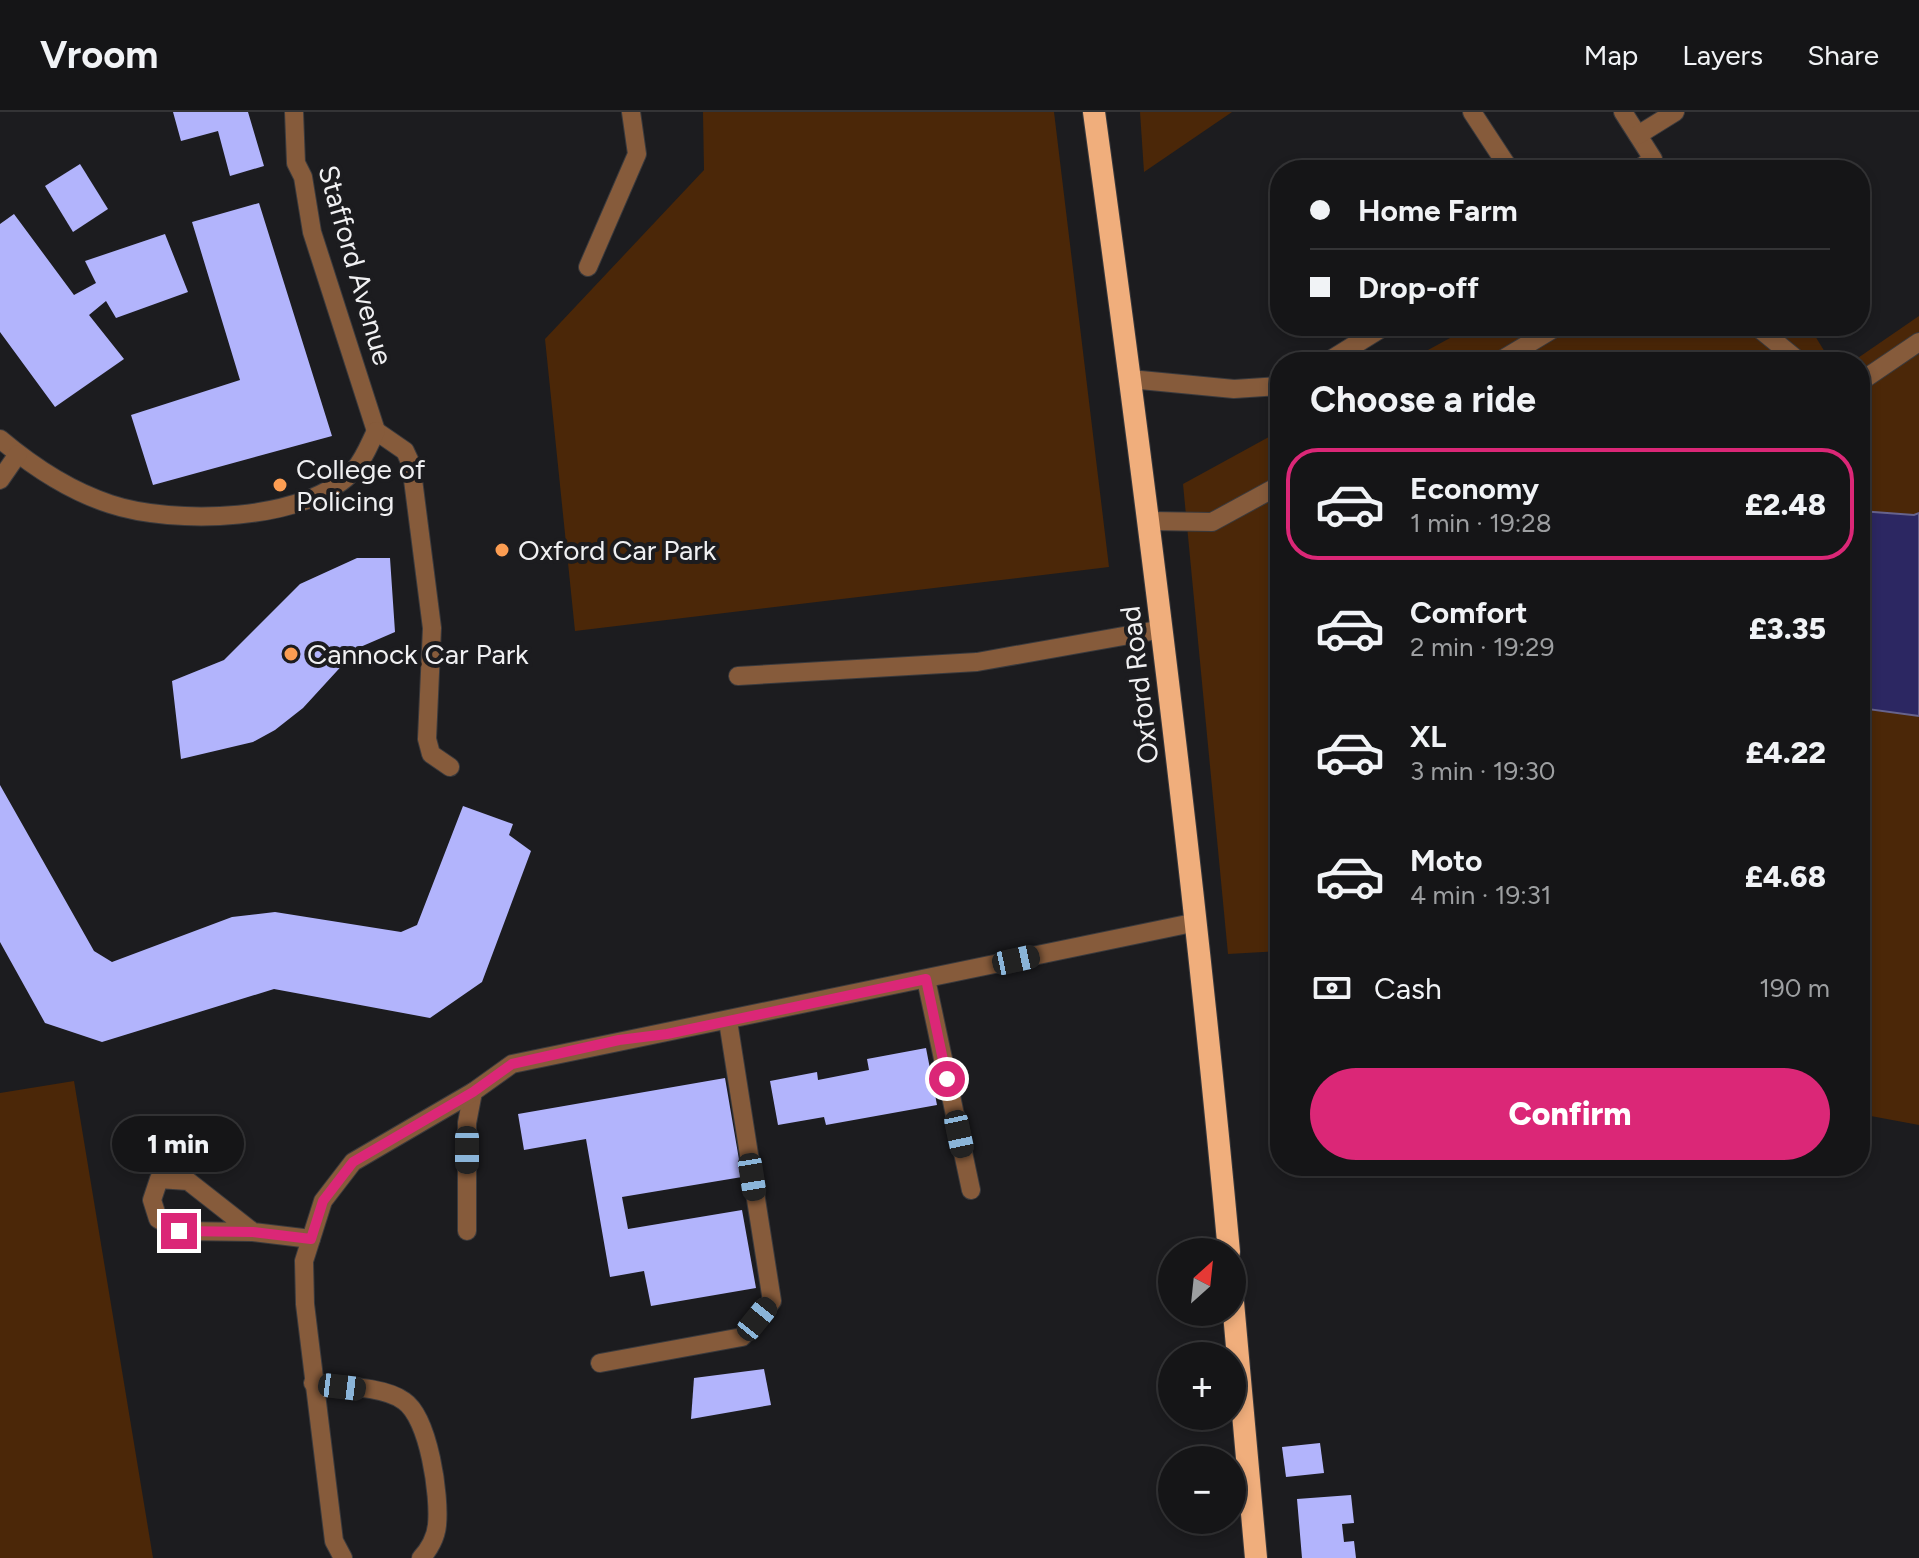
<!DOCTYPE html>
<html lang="en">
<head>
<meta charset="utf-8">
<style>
  body { margin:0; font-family:Figtree,sans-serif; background:#1e1e20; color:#f1f3f6; height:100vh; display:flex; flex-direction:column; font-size:30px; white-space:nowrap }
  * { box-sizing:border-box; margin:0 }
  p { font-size:26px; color:#9d9fa1 }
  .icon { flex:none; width:44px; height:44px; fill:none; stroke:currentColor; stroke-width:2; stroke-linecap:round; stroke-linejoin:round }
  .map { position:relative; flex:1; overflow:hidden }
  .sheet { position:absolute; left:1270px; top:240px; width:600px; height:824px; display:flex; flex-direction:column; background:#151517; border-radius:32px; box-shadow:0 4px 12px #0003,0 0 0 2px #343436 }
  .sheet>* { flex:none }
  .top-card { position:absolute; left:1270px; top:48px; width:600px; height:176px; border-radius:32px; box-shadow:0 4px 12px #0003,0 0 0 2px #343436; display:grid; align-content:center; height:176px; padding:0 40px; background:#151517 }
  .needle { width:52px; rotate:27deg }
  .fabs { position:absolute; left:1158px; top:1126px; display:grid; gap:16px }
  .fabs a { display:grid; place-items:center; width:88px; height:88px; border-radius:50%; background:#151517; box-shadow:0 4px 12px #0003,0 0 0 2px #343436; font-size:40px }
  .end { position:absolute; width:36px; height:36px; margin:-18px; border:10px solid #db2777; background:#fff; box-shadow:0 0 0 4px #fff }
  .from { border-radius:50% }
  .bubble { position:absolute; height:56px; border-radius:28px; background:#151517; box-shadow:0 4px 12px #0003,0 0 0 2px #343436; font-size:26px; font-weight:800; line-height:56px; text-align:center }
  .car { position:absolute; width:24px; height:48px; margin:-24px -12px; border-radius:10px; box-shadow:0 0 6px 2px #0007; background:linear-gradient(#222 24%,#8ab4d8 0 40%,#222 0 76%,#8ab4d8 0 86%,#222 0) }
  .top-card b { display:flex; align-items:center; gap:28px; height:76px; font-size:30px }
  .top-card b+b { border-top:2px solid #343436 }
  .top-card i { width:20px; height:20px; background:#f1f3f6 }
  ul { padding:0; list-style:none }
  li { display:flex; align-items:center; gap:24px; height:112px; margin:0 16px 12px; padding:0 24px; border:4px solid transparent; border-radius:32px }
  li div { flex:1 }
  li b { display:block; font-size:30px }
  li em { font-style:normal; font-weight:800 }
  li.selected { border-color:#db2777 }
  li>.icon { width:72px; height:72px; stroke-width:1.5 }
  h2 { padding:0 40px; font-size:36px; line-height:96px }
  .pay { display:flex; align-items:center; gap:20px; height:88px; padding:0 40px; font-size:30px }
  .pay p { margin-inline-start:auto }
  .cta { display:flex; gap:16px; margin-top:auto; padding:16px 40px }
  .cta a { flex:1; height:92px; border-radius:48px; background:#db2777; color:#fff; font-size:32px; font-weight:800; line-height:92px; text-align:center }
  header { display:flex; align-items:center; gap:48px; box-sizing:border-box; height:112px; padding:0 40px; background:#151517; border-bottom:2px solid #343436 }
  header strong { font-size:38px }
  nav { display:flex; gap:44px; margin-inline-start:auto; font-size:28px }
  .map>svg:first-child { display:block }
</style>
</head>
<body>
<header>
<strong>Vroom</strong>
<nav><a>Map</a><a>Layers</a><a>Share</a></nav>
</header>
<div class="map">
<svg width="1919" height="1446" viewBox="0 0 1919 1446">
  <rect width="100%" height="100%" fill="#1c1c1f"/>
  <g fill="#4b2708">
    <path d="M 703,0 L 1054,0 L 1109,455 L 575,519 L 545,227 L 704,58 Z"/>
    <path d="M 1140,0 L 1232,0 L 1144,60 Z"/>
    <path d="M 1919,204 L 1919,1013 L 1860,1002 L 1860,250 L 1852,250 Z"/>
    <path d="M 1472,214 L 1809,214 L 1831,250 L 1406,250 Z"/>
    <path d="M 1280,319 L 1280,839 L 1228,842 L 1183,372 Z"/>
    <path d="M 74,969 L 153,1446 L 0,1446 L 0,981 Z"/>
  </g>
  <path fill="#2c2762" stroke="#67638d" stroke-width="2" d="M 1860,399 L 1914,403 L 1919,401 L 1919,604 L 1860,596 Z"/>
  <g fill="#b2b4fc">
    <path d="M 173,0 L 248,0 L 264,54 L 230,64 L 218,19 L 181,29 Z"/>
    <path d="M 80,52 L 108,97 L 73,120 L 45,74 Z"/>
    <path d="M 259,91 L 332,324 L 153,373 L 131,303 L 240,268 L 192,110 Z"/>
    <path d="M 14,102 L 74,183 L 96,171 L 85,149 L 165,122 L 188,180 L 116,206 L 106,189 L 89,203 L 124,247 L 55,295 L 0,220 L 0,112 Z"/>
    <path d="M 357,446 L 390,446 L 395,520 L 358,536 L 303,596 L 275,618 L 253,630 L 181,647 L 172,569 L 224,548 L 300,472 Z"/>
    <path d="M 0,673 L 94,839 L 112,850 L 232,805 L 275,800 L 401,820 L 417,813 L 463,694 L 513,712 L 509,723 L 531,739 L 482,870 L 430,906 L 274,877 L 102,930 L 45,911 L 0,830 Z"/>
    <path d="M 926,936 L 937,993 L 826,1013 L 824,1005 L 778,1013 L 770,969 L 817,960 L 818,968 L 869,958 L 867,947 Z"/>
    <path d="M 725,966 L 742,1065 L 622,1085 L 628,1117 L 742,1098 L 756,1176 L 651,1194 L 644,1159 L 610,1165 L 586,1027 L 524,1038 L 518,1002 Z"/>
    <path d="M 764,1257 L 771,1293 L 691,1307 L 694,1266 Z"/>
    <path d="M 1320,1331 L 1324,1361 L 1286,1365 L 1282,1335 Z"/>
    <path d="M 1351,1383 L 1354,1411 L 1342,1412 L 1344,1430 L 1354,1429 L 1356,1446 L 1302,1446 L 1297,1387 Z"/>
  </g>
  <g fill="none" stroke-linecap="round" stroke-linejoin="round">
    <g stroke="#3a3a3d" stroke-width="20">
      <g id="service">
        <path d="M 294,0 L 296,51 L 303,65 L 312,120 L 376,319"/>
        <path d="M 1472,0 L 1510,58"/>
        <path d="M 1623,0 L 1653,47 L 1637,58"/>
        <path d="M 1638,23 L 1675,0"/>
        <path d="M 588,155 L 637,42 L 631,0"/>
        <path d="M 1756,214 L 1800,250"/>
        <path d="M 1327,250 L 1385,214"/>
        <path d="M 1498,250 L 1558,214"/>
        <path d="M 1130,267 L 1234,277 L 1280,274"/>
        <path d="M 1860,270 L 1919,230"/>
        <path d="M 376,319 L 405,339 L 411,352 L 432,516 L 427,627 L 431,642 L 450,655"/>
        <path d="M 0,327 C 32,354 70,379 110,392 C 172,413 309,411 355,357 C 364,347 370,331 376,319"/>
        <path d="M 0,368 L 18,342"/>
        <path d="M 1150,409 L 1212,410 L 1280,373"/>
        <path d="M 738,564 L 977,550 L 1163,517"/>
        <path d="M 926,867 L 971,1078"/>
        <path d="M 467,1119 L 467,1011 L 473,980 L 512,952 L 1197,810"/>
        <path d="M 253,1120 L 188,1069 L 159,1067 L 152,1088 L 158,1107 L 179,1119 L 253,1120 L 311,1127"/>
        <path d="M 600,1251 L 742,1225 L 772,1189 L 728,909"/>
        <path d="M 313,1271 C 337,1274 384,1274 404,1289 C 429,1306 440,1384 437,1413 C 436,1425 429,1438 421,1446"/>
        <path d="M 343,1446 L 334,1429 L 305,1192 L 304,1149 L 311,1127 L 323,1089 L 353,1050 L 473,980"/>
      </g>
    </g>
    <g stroke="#3a3a3d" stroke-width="24">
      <g id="trunk">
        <path d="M 1094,0 C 1146,379 1194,759 1229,1140"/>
        <path d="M 1232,1179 L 1256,1446"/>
      </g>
    </g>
    <use href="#service" stroke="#865b3b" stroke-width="18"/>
    <use href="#trunk" stroke="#f0ae7c" stroke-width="22"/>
  </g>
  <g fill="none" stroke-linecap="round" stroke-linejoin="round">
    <path stroke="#db2777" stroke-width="10" d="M 179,1119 L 253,1120 L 311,1127 L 323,1089 L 353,1050 L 473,980 L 512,952 L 619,928 L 667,922 L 926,867 L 947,967"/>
  </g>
  <g fill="#fc9d52" stroke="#1c1c1f" stroke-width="3">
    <circle cx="280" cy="373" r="8"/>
    <circle cx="502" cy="438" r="8"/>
    <circle cx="291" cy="542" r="8"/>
  </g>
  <g text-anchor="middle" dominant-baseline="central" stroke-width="8" stroke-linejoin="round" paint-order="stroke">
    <g font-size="28" fill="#f0f0f2" stroke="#1c1c1f">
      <text transform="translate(356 153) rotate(74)">Stafford Avenue</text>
      <text transform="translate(1139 573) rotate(-97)">Oxford Road</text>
    </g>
    <g font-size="28" fill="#f0f0f2" stroke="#1c1c1f" text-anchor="start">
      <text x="296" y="357">College of<tspan x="296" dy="32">Policing</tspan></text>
      <text x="518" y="438">Oxford Car Park</text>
      <text x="307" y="542">Cannock Car Park</text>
    </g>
  </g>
</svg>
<div class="fabs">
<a><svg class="needle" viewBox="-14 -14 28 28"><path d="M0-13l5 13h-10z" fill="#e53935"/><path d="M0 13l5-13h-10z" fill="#9d9fa1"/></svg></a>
<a>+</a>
<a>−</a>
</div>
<i class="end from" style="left:947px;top:967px"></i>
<i class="end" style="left:179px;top:1119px"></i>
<div class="bubble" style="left:112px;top:1004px;width:132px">1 min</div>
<i class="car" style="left:1016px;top:848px;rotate:78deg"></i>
<i class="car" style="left:959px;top:1022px;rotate:168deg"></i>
<i class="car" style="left:467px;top:1038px;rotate:180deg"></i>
<i class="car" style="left:752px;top:1065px;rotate:171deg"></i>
<i class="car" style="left:757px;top:1207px;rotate:39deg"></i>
<i class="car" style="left:342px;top:1275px;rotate:97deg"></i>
<div class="top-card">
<b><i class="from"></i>Home Farm</b>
<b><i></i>Drop-off</b>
</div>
<section class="sheet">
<h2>Choose a ride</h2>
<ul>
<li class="selected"><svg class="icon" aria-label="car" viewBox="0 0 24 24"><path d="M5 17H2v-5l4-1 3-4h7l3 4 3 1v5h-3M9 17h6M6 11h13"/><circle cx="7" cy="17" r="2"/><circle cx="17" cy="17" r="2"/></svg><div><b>Economy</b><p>1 min · 19:28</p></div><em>£2.48</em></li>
<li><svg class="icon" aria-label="car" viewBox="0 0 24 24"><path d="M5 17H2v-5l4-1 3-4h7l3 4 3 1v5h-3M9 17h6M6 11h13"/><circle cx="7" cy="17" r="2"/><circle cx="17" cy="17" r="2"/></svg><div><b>Comfort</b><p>2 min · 19:29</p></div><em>£3.35</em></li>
<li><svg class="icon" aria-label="car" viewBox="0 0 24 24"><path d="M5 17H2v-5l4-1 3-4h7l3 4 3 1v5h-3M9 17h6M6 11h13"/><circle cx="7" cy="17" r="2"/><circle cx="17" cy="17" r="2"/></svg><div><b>XL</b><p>3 min · 19:30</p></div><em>£4.22</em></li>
<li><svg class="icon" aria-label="car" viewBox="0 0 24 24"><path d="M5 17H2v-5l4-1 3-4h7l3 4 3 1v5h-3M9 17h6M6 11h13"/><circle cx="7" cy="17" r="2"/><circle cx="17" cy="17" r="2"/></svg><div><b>Moto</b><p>4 min · 19:31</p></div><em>£4.68</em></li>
</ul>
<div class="pay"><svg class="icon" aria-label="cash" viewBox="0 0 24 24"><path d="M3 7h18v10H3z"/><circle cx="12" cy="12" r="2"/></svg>Cash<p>190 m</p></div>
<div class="cta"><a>Confirm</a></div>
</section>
</div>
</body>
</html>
